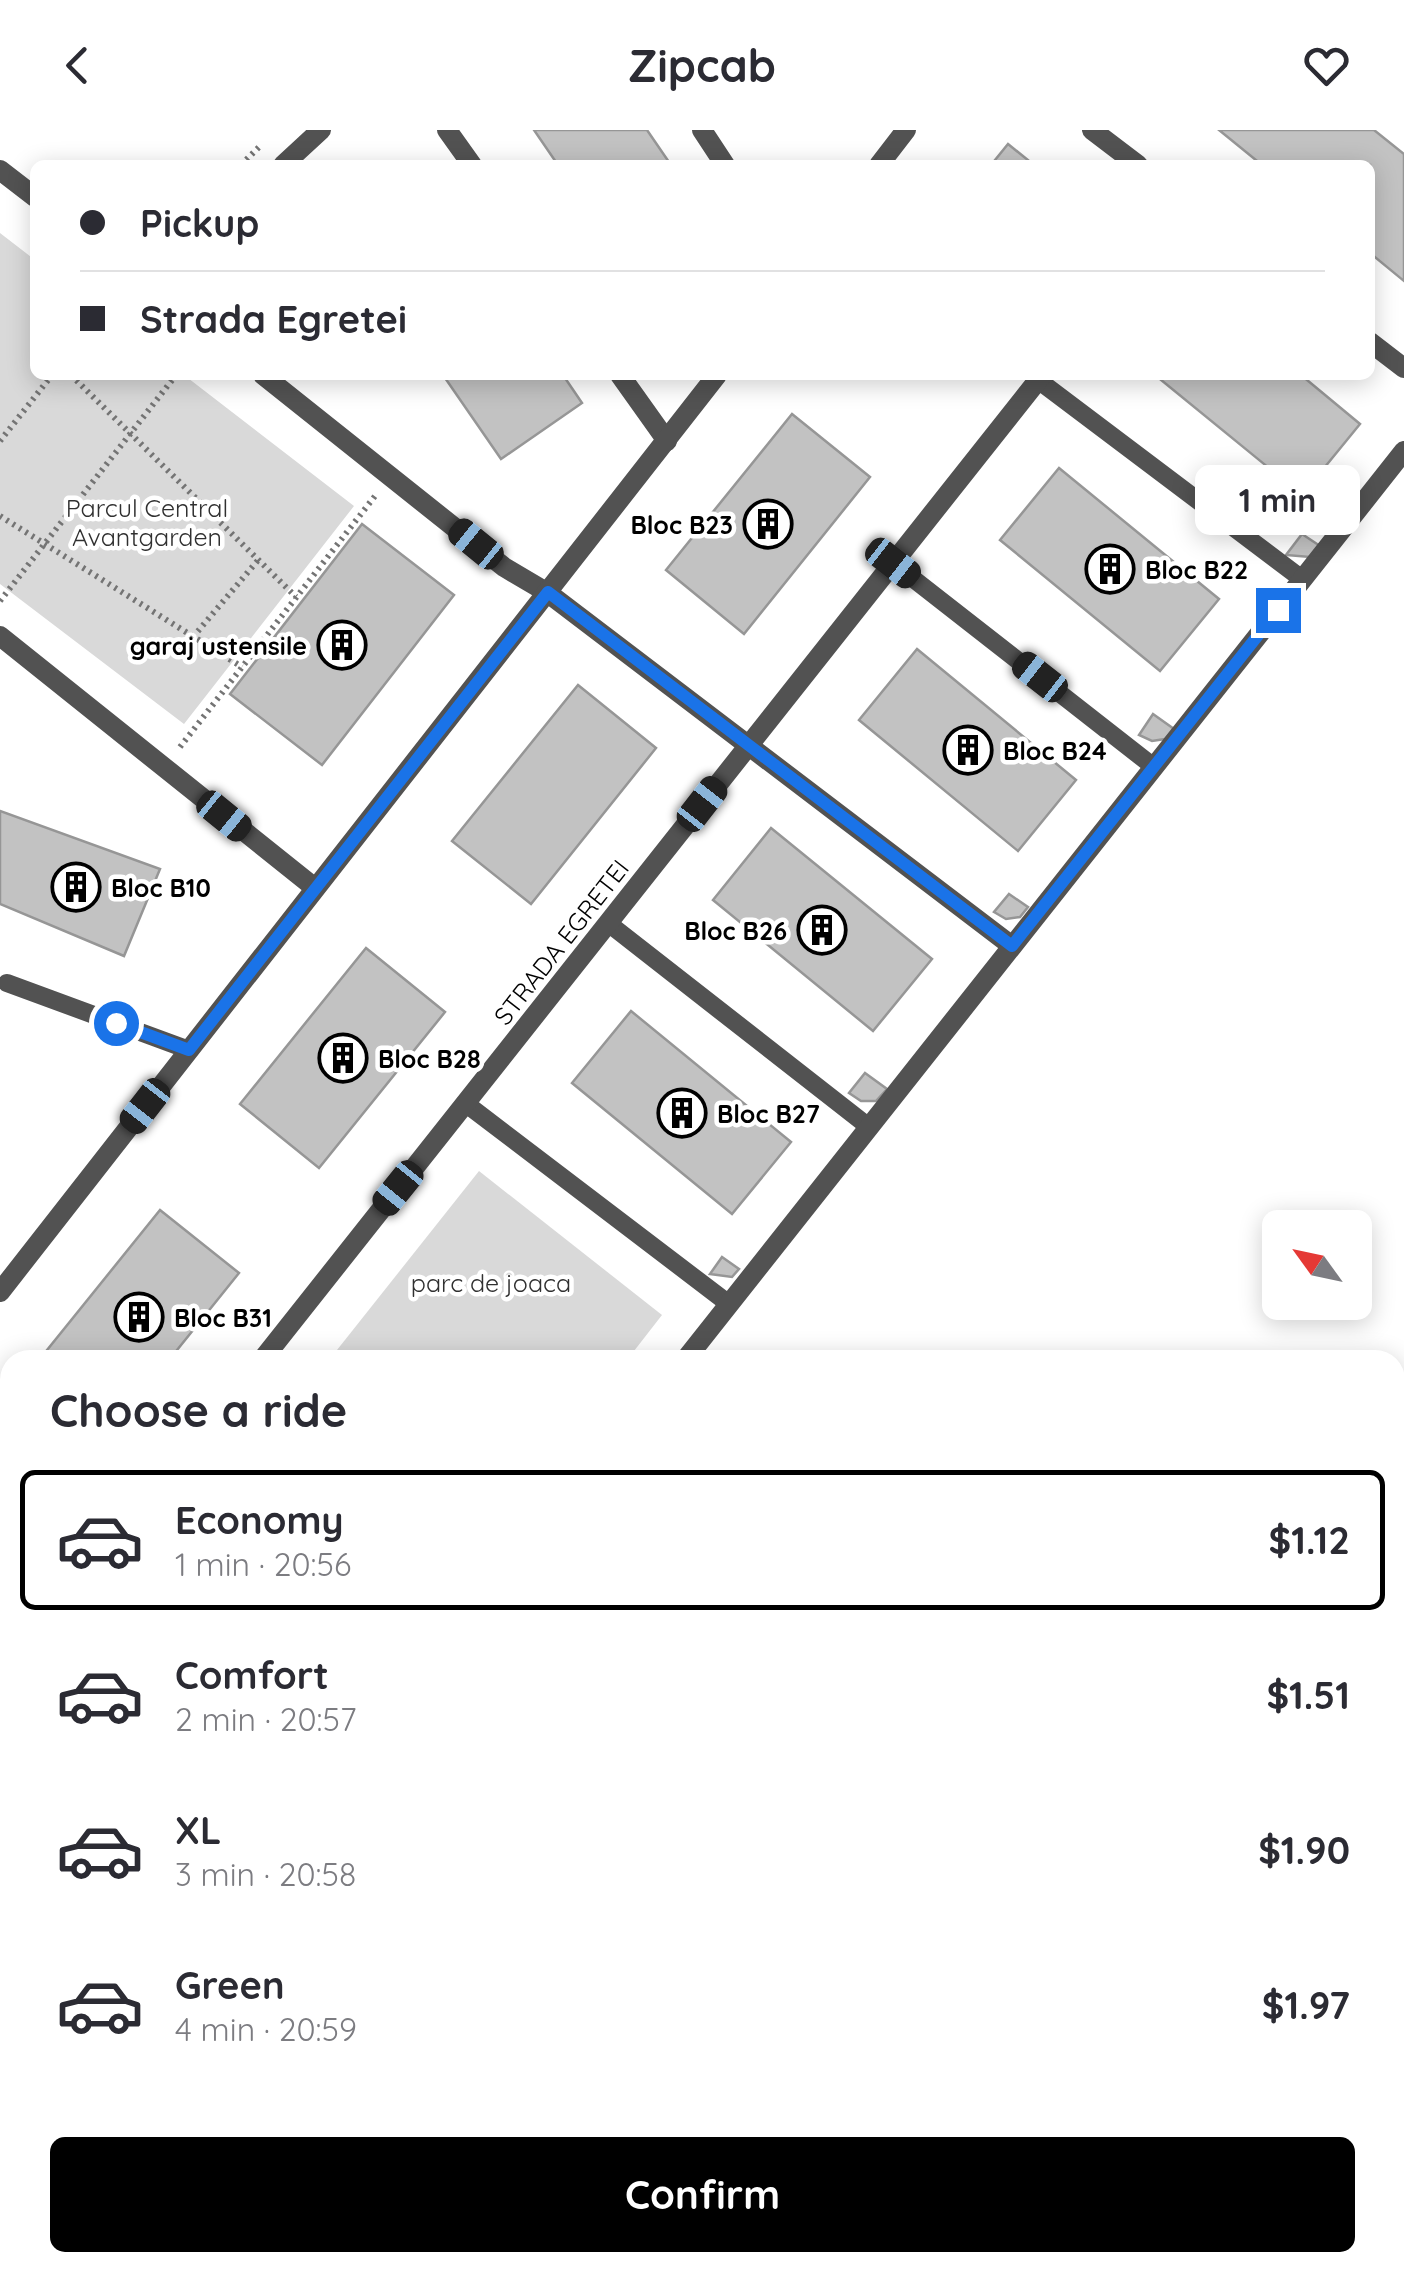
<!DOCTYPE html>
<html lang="en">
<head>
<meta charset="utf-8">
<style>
  body { margin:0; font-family:Quicksand,sans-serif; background:#f7f7f7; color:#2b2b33; height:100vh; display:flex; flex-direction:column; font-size:38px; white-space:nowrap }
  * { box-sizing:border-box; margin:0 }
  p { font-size:32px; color:#7c7c81 }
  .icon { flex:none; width:55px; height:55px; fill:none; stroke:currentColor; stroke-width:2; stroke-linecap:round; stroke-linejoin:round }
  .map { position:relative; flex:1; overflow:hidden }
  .details { position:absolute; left:0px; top:1220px; width:1405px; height:922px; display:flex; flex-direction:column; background:#fff; border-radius:30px 30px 0 0; box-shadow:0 5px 25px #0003 }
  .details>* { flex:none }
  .hud { position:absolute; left:30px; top:30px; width:1345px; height:220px; border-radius:15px; box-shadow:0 5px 25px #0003; display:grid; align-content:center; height:220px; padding:0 50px; background:#fff }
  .needle { width:65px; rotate:303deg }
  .tools { position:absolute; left:1262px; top:1080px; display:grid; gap:20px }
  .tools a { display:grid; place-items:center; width:110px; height:110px; border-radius:15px; background:#fff; box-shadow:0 5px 25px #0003; font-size:50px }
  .end { position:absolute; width:45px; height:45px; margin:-22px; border:12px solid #1a73e8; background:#fff; box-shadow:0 0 0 5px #fff }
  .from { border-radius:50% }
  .bubble { position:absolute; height:70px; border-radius:15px; background:#fff; box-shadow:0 5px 25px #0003; font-size:32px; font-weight:700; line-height:70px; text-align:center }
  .car { position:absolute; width:30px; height:60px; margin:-30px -15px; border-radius:12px; box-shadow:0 0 8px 2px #0007; background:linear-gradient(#222 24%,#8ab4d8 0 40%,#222 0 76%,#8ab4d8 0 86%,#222 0) }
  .hud b { display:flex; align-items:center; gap:35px; height:95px; font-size:38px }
  .hud b+b { border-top:2px solid #e1e1e2 }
  .hud i { width:25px; height:25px; background:#2b2b33 }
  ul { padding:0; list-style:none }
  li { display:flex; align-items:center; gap:30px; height:140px; margin:0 20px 15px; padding:0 30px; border:5px solid transparent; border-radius:15px }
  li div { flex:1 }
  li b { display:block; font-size:38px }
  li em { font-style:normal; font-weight:700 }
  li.active { border-color:#000 }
  li>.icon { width:90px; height:90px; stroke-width:1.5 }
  h2 { padding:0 50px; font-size:45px; line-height:120px }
  .primary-button { display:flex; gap:20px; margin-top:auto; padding:20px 50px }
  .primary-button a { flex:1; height:115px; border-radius:15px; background:#000; color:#fff; font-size:40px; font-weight:700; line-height:115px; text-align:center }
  header { display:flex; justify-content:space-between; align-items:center; height:130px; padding:0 50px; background:#fff; font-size:45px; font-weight:700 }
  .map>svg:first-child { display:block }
</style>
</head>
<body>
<header><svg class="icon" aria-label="back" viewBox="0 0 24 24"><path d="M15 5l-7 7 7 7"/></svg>Zipcab<svg class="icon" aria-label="heart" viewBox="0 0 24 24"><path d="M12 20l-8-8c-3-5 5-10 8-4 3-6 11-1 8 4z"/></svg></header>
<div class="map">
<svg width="1404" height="2142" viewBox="0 0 1404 2142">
  <rect width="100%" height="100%" fill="#fff"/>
  <g fill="#d9d9d9">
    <path d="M 0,103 L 35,130 L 35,245 L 184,245 L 354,376 L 184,594 L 0,454 Z"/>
    <path d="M 479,1041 L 662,1185 L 627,1230 L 349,1230 L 337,1220 Z"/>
  </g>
  <g fill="#c2c2c2" stroke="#969696" stroke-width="2.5">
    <path d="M 534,0 L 647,0 L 671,35 L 558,35 Z"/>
    <path d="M 1219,0 L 1374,0 L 1404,24 L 1404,151 L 1370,123 L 1370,35 L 1262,35 Z"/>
    <path d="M 1008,14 L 1034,35 L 991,35 Z"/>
    <path d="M 443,245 L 563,245 L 582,273 L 501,329 Z"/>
    <path d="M 1155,245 L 1301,245 L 1360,294 L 1302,365 Z"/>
    <path d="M 792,284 L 870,347 L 744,504 L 666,440 Z"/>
    <path d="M 1059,338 L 1219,469 L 1160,541 L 1000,410 Z"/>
    <path d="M 362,394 L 454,465 L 322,635 L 230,564 Z"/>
    <path d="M 1302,404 L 1320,416 L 1310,427 L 1286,425 Z"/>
    <path d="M 917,519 L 1076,650 L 1018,721 L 859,590 Z"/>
    <path d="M 578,555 L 656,618 L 531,774 L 452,711 Z"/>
    <path d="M 1153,584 L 1174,599 L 1165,609 L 1152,611 L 1139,605 Z"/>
    <path d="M 0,681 L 160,739 L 124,826 L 0,774 Z"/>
    <path d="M 771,698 L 932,829 L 873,901 L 713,770 Z"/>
    <path d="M 1009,764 L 1028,777 L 1020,787 L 1006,789 L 994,782 Z"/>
    <path d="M 366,818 L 445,882 L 319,1038 L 240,974 Z"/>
    <path d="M 631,881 L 791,1012 L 732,1084 L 572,953 Z"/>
    <path d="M 865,943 L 887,959 L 876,971 L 861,971 L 849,963 Z"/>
    <path d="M 160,1080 L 239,1143 L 169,1230 L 39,1230 Z"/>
    <path d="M 722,1127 L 739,1139 L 732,1147 L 710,1144 Z"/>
    <path d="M 0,1397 L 10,1405 L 10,1436 L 0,1448 Z"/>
    <path d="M 0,1681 L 10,1689 L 10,1807 L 0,1799 Z"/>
  </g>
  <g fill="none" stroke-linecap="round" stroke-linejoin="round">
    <g stroke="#747474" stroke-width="6" stroke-dasharray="2.5 5" stroke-linecap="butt">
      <path d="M 241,35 L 261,15"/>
      <path d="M 71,245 L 296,467"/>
      <path d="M 0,311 L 52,245"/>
      <path d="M 0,386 L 242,537"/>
      <path d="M 0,471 L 176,245"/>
      <path d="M 193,507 L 259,429"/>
      <path d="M 180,617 L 375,366"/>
    </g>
    <g stroke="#525252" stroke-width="18">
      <path d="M 1038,250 L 1302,449"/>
      <path d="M 893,433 L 1154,637"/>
      <path d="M 608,793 L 869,997"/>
      <path d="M 7,853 L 189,920"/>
      <path d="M 465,973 L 729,1174"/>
      <path d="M 0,1605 L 10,1614"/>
      <path d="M 0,1899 L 10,1907"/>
    </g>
    <g stroke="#525252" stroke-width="20">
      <path d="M 447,0 L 472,35"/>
      <path d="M 702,0 L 725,35"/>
      <path d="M 1092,0 L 1138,35"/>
      <path d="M 283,35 L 321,0"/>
      <path d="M 879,35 L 906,0"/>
      <path d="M 0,40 L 35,67"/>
      <path d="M 1370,212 L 1404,238"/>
      <path d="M 263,245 L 504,437 L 548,463 L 1012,816"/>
      <path d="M 620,245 L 667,311"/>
      <path d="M 0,506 L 315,758"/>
      <path d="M 0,1162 L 717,245"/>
      <path d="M 262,1230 L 1042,245"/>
      <path d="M 685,1230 L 1404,321"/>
      <path d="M 0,1313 L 10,1321"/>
      <path d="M 0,1560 L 10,1547"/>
      <path d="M 1395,2030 L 1404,2032"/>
      <path d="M 0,2095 L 10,2082"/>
      <path d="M 575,2142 L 626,2132"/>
    </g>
  </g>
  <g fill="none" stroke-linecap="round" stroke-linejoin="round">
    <path stroke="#1a73e8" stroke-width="12" d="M 116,893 L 189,920 L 548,462 L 1012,816 L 1278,480"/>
  </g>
  <defs>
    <g id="building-ring" transform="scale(2.5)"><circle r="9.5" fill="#fff" stroke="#000" stroke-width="1.5"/><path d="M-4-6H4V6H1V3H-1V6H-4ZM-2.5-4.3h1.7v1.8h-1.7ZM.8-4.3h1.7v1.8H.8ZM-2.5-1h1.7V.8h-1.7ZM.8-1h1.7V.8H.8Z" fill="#000"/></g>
  </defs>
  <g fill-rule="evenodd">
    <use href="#building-ring" x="768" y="394"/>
    <use href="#building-ring" x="1110" y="439"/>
    <use href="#building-ring" x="342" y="515"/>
    <use href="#building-ring" x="968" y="620"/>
    <use href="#building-ring" x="76" y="757"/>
    <use href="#building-ring" x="822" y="800"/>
    <use href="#building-ring" x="343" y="928"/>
    <use href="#building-ring" x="682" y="983"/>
    <use href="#building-ring" x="139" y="1187"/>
  </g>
  <g text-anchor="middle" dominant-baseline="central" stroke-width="9" stroke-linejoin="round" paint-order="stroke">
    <g font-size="25" fill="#303030" stroke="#fff">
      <text x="147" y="377">Parcul Central<tspan x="147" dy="29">Avantgarden</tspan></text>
      <text x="491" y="1152">parc de joaca</text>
    </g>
    <g font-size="25" font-weight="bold" fill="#000" stroke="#fff" text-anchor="start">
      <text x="733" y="394" text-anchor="end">Bloc B23</text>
      <text x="1145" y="439">Bloc B22</text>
      <text x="307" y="515" text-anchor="end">garaj ustensile</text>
      <text x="1003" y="620">Bloc B24</text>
      <text x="111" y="757">Bloc B10</text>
      <text x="787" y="800" text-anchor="end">Bloc B26</text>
      <text x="378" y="928">Bloc B28</text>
      <text x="717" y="983">Bloc B27</text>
      <text x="174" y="1187">Bloc B31</text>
    </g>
    <g font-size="25" fill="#000" stroke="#fff">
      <text transform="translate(561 812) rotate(-52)">STRADA EGRETEI</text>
    </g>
  </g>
</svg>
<div class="tools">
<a><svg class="needle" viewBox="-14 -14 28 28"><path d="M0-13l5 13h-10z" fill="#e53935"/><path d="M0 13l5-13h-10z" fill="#7c7c81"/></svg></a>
</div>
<i class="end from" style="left:116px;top:893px"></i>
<i class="end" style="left:1278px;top:480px"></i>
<div class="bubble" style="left:1195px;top:335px;width:165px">1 min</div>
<i class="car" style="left:476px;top:414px;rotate:309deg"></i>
<i class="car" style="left:893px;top:433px;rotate:128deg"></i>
<i class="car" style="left:1040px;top:547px;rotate:308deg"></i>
<i class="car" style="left:702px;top:674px;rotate:38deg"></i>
<i class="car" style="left:224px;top:686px;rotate:129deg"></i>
<i class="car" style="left:145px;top:976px;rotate:218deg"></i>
<i class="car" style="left:398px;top:1058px;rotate:219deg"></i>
<div class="hud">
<b><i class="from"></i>Pickup</b>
<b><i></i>Strada Egretei</b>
</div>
<section class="details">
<h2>Choose a ride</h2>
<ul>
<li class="active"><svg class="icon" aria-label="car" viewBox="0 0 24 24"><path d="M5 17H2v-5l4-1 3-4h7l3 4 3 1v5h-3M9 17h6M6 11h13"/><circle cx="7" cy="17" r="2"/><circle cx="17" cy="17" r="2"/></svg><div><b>Economy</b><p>1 min · 20:56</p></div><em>$1.12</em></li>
<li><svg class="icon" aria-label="car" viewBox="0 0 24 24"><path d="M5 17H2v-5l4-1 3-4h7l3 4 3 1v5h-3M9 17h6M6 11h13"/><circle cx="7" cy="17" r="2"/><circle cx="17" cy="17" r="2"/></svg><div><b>Comfort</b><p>2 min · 20:57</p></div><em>$1.51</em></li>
<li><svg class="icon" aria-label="car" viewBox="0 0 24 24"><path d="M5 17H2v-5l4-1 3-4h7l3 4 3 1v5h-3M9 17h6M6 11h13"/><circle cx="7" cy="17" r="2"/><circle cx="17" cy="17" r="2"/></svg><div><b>XL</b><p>3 min · 20:58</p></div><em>$1.90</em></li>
<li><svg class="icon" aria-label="car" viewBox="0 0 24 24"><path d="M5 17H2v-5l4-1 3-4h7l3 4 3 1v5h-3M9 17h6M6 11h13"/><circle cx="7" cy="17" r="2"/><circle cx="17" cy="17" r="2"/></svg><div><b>Green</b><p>4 min · 20:59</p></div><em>$1.97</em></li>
</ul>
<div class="primary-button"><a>Confirm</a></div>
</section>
</div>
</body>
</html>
